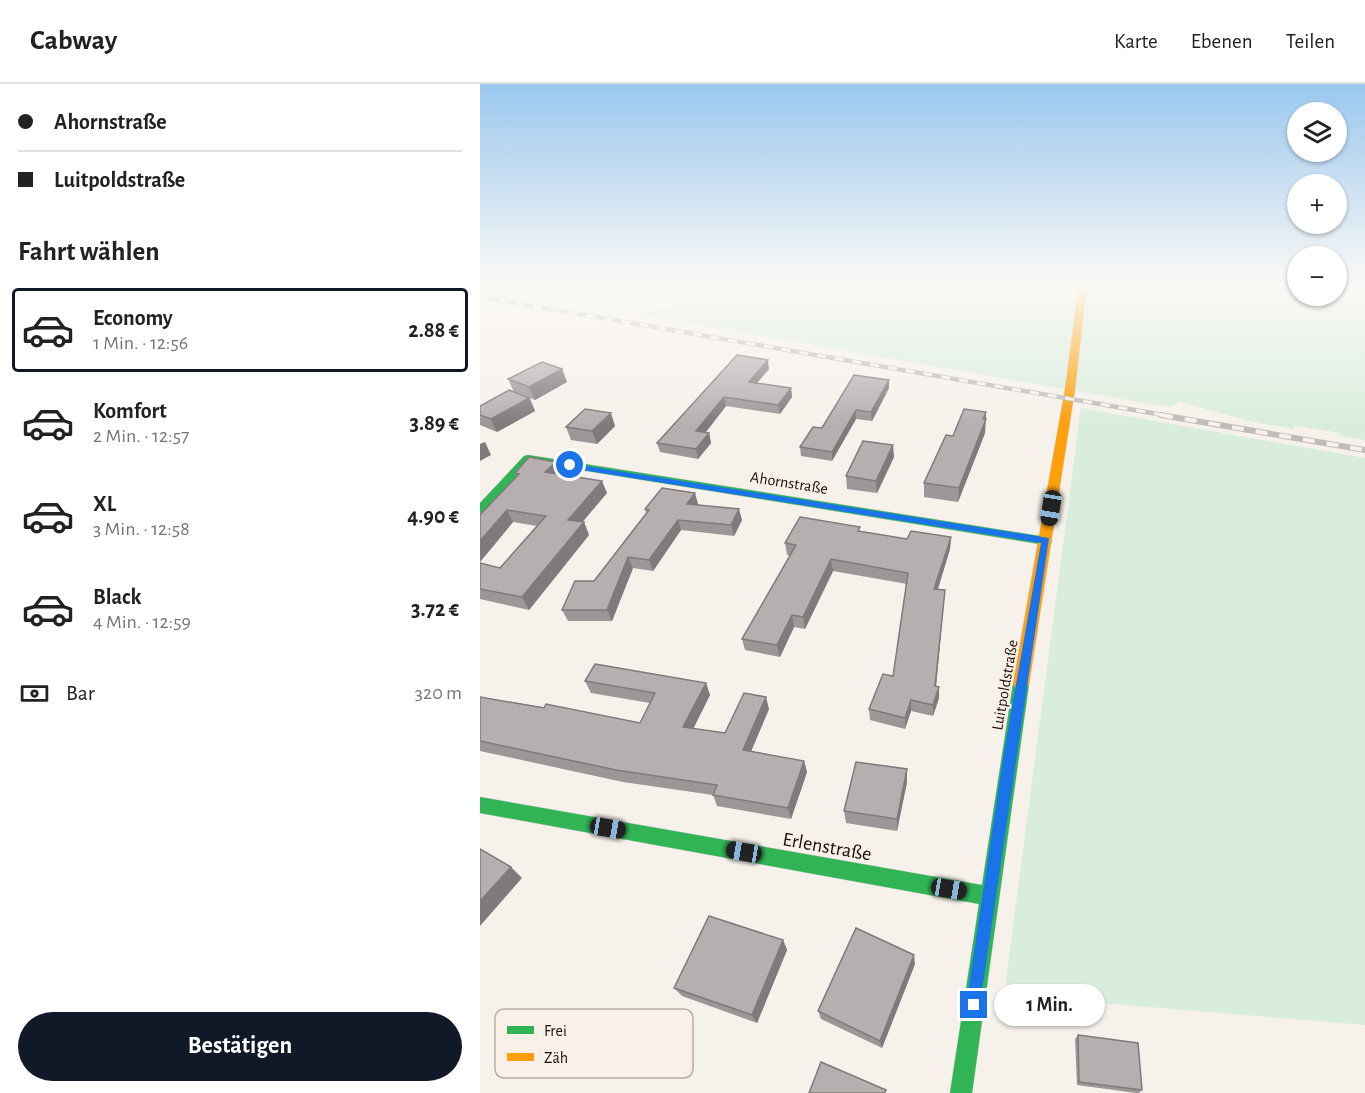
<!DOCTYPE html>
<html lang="de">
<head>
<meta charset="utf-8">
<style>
  body { margin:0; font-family:"Alegreya Sans",sans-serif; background:#f6f6f6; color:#222; height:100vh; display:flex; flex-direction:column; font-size:22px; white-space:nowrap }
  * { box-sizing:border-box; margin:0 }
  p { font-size:20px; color:#767676 }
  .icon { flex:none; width:33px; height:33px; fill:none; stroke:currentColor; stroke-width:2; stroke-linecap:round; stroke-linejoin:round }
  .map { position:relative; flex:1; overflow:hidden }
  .sheet { display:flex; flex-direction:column; background:#fff; width:480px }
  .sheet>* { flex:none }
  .guide { display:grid; align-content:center; height:132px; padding:0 18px; background:#fff }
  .tools { position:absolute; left:807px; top:18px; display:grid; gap:12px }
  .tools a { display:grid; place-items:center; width:60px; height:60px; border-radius:50%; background:#fff; box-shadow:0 2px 4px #0004; font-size:30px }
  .end { position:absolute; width:27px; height:27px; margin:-14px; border:8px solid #1a73e8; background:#fff; box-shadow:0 0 0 3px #fff }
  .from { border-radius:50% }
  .bubble { position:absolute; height:42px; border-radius:21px; background:#fff; box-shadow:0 2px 4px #0004; font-size:20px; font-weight:600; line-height:42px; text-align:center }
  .car { position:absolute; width:18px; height:36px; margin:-18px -9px; border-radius:8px; box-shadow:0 0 4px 2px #0007; background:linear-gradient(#222 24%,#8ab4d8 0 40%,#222 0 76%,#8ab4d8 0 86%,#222 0) }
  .guide b { display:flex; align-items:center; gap:21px; height:57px; font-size:22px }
  .guide b+b { border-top:2px solid #e0e0e0 }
  .guide i { width:15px; height:15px; background:#222 }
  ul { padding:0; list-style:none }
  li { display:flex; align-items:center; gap:18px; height:84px; margin:0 12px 9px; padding:0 6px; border:3px solid transparent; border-radius:6px }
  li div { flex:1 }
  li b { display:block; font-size:22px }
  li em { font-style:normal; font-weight:600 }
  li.selected { border-color:#111827 }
  li>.icon { width:54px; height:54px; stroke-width:1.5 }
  h2 { padding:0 18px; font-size:27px; line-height:72px }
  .pay { display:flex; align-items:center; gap:15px; height:66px; padding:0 18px; font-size:22px }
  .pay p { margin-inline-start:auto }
  .button { display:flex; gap:12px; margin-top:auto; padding:12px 18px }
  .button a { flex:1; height:69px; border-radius:36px; background:#111827; color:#fff; font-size:24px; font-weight:600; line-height:69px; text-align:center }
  header { display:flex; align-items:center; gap:36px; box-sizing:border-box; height:84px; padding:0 30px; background:#fff; border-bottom:2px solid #e0e0e0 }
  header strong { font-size:28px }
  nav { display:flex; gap:33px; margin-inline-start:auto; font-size:21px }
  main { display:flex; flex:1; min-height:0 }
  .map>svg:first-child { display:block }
</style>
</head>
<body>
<header>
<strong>Cabway</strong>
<nav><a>Karte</a><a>Ebenen</a><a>Teilen</a></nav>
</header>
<main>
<section class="sheet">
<div class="guide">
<b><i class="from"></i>Ahornstraße</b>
<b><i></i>Luitpoldstraße</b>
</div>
<h2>Fahrt wählen</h2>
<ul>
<li class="selected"><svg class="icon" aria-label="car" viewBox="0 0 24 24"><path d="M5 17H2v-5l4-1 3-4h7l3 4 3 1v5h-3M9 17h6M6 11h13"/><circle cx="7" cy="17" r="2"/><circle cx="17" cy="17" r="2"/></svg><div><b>Economy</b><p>1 Min. · 12:56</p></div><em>2.88 €</em></li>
<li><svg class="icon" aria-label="car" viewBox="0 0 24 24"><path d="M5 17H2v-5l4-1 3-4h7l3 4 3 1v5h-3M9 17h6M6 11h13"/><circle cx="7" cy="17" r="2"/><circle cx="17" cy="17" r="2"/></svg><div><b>Komfort</b><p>2 Min. · 12:57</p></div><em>3.89 €</em></li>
<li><svg class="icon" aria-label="car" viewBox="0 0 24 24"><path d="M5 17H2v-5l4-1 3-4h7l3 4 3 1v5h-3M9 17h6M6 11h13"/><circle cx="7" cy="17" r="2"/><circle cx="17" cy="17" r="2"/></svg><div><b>XL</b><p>3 Min. · 12:58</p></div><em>4.90 €</em></li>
<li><svg class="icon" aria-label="car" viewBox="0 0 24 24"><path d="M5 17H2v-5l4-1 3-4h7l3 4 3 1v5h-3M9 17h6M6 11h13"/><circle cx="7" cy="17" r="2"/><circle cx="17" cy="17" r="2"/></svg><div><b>Black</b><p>4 Min. · 12:59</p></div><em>3.72 €</em></li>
</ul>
<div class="pay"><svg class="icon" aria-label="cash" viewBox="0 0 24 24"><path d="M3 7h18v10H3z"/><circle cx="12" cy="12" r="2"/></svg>Bar<p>320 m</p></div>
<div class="button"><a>Bestätigen</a></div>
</section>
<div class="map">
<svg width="885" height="1009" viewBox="0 0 885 1009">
  <rect width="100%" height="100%" fill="#f6f1eb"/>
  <g fill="#d9edde">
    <path d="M 224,200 L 817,200 L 818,212 L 856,212 L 857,200 L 885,200 L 885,356 L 861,352 L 860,349 L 814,341 L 814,345 L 778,339 L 700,318 L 689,323 L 160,231 L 163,228 C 194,226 203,221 224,200 Z"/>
    <path d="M 601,324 L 885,374 L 885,941 L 524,911 Z"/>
  </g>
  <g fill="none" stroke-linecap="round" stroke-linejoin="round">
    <g stroke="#d5cec7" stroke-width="1">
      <g id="fast">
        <path d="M 48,371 L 566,453 L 572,457 L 566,461 L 51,378 L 4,429 L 0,430 L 0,419 L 44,372 Z"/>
        <path d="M 541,594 L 546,596 L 549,600 L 492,1009 L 470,1009 L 499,820 L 0,729 L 0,713 L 502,801 L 533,600 L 536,596 Z"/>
      </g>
    </g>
    <g stroke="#d5cec7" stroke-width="1">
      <path id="slow" d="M 599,200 L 607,200 L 595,305 L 549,600 L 546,604 L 541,606 L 536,604 L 533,600 L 585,305 Z"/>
    </g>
    <use href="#fast" fill="#30b455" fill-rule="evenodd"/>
    <use href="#slow" fill="#ff9f0a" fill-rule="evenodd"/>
    <g stroke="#bfbdbb" stroke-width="4.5">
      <path id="rail-far1" d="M 0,213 L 689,332"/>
    </g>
    <g stroke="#bfbdbb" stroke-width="6">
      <path id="rail" d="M 681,331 L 885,366"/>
    </g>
    <use href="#rail-far1" stroke="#fbf0e7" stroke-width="3" stroke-dasharray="9" stroke-linecap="butt"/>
    <use href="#rail" stroke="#fbf0e7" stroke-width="4" stroke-dasharray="12" stroke-linecap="butt"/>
  </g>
  <g fill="#9d9697">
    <path d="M 257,271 L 289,285 L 277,299 L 311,304 L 312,313 L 300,330 L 246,322 L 225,349 L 229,349 L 231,359 L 218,375 L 180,368 L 177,359 Z"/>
    <path d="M 82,285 L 87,298 L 55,316 L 50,314 L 55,327 L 17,348 L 0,341 L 0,322 L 34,308 L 28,295 Z"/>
    <path d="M 409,304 L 392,337 L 376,335 L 352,377 L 321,372 L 320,363 L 342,344 Z"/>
    <path d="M 506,328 L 505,349 L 478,418 L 444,413 L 444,399 L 473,352 Z"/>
    <path d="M 135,342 L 117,360 L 91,356 L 86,343 Z"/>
    <path d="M 414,373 L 397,409 L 367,405 L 366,392 Z"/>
    <path d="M 76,378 L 81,390 L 80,391 L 127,409 L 102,438 L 104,438 L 109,451 L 49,526 L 0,515 L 0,479 L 20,484 L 57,442 L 33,438 L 0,478 L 36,392 L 35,389 Z"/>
    <path d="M 218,420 L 262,436 L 254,452 L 201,446 L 173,487 L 153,484 L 132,537 L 88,537 L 82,526 L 114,497 L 166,429 L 165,425 Z"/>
    <path d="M 380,447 L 427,455 L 471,453 L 470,465 L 458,505 L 465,506 L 456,602 L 459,614 L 453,632 L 431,627 L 425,645 L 390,636 L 389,625 L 413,592 L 427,500 L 353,487 L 325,545 L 314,543 L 300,573 L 265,566 L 262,555 L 310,472 L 307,471 L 305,459 Z"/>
    <path d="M 105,597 L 226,599 L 230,611 L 213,645 L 245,649 L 289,625 L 271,667 L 324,677 L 327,688 L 311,735 L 237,722 L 233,711 L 143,698 L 0,667 L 0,613 L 160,639 L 170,619 L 111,609 Z"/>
    <path d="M 427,698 L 417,747 L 366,739 L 364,727 Z"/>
    <path d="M 303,856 L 307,866 L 277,939 L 202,912 L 194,904 Z"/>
    <path d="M 435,880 L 402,964 L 341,935 L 338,927 Z"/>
    <path d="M 598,951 L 662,1006 L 659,1009 L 656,1009 L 597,1001 L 595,955 Z"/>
  </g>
  <g fill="#7f7a7b">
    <path d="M 288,276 L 289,285 L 270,307 L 269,298 Z"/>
    <path d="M 82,285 L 87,298 L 55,316 L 49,303 Z"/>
    <path d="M 409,296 L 409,304 L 392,337 L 391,328 Z"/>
    <path d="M 311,304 L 312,313 L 300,330 L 298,321 Z"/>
    <path d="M 244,313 L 246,322 L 219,357 L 216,347 Z"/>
    <path d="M 49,314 L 55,327 L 17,348 L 11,335 Z"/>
    <path d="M 376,326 L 376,335 L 352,377 L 352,368 Z"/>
    <path d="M 506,328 L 505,349 L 478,418 L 479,404 Z"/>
    <path d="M 131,329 L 135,342 L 117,360 L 112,347 Z"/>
    <path d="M 229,349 L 231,359 L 218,375 L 216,365 Z"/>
    <path d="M 5,358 L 11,371 L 0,377 L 0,360 Z"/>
    <path d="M 413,361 L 414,373 L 397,409 L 396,397 Z"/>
    <path d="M 76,378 L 81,390 L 71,400 L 65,388 Z"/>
    <path d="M 122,397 L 127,409 L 94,448 L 88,436 Z"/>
    <path d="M 215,409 L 218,420 L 211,431 L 207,420 Z"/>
    <path d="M 259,425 L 262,436 L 254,452 L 251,441 Z"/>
    <path d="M 27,426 L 33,438 L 0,478 L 0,457 Z"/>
    <path d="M 198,436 L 201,446 L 173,487 L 169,476 Z"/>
    <path d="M 104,438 L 109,451 L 49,526 L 42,513 Z"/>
    <path d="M 471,453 L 470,465 L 454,517 L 454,505 Z"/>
    <path d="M 148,473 L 153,484 L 132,537 L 127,526 Z"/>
    <path d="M 351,475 L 353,487 L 325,545 L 323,533 Z"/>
    <path d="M 465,506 L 464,517 L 455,613 L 455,602 Z"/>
    <path d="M 312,531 L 314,543 L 300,573 L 297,561 Z"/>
    <path d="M 226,599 L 230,611 L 208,655 L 203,643 Z"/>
    <path d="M 459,603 L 459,614 L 453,632 L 453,621 Z"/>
    <path d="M 286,613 L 289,625 L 267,677 L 263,666 Z"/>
    <path d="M 431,616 L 431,627 L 425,645 L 425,634 Z"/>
    <path d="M 324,677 L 327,688 L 311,735 L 308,724 Z"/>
    <path d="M 427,685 L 427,698 L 417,747 L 417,735 Z"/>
    <path d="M 31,783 L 42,794 L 0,842 L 0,817 Z"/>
    <path d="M 303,856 L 307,866 L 277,939 L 272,931 Z"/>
    <path d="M 434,871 L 435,880 L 402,964 L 400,957 Z"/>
  </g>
  <g fill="#b6afb0" stroke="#7f7a7b" stroke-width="1.5">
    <path d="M 257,271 L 288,276 L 269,298 L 311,304 L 298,321 L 244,313 L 216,347 L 229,349 L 216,365 L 177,359 Z"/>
    <path d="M 62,278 L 82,285 L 49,303 L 28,295 Z"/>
    <path d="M 374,291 L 409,296 L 391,328 L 376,326 L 352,368 L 320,363 L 333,343 L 342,344 Z"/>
    <path d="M 29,306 L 49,314 L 11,335 L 0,331 L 0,322 Z"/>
    <path d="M 105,325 L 131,329 L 112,347 L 86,343 Z"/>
    <path d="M 484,325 L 506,328 L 503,335 L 506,335 L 479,404 L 444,399 L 466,351 L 473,352 Z"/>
    <path d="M 383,357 L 413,361 L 396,397 L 366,392 Z"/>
    <path d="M 49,373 L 76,378 L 65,388 L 122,397 L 88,436 L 104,438 L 42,513 L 0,505 L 0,479 L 20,484 L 66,432 L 27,426 L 0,457 L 0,431 L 39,390 L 35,389 Z"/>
    <path d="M 182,404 L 215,409 L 207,420 L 259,425 L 251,441 L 198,436 L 169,476 L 148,473 L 127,526 L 82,526 L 95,497 L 114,497 L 169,426 L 165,425 Z"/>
    <path d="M 320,433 L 380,443 L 378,447 L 427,455 L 431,447 L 471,453 L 454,505 L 465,506 L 455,602 L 459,603 L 453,621 L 431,616 L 425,634 L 389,625 L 403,590 L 413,592 L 428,489 L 351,475 L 323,533 L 312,531 L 297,561 L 262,555 L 316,461 L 305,459 Z"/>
    <path d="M 115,580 L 226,599 L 203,643 L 245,649 L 264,609 L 286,613 L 263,666 L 324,677 L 308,724 L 233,711 L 237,701 L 136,686 L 0,657 L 0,613 L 64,624 L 66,620 L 160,639 L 175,609 L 105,597 Z"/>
    <path d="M 376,678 L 427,685 L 417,735 L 364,727 Z"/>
    <path d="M 0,765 L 31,783 L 0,817 Z"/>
    <path d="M 229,832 L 303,856 L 272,931 L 194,904 Z"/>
    <path d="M 376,844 L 434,871 L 400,957 L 338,927 Z"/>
    <path d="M 598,951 L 658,959 L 662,1006 L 599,998 Z"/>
    <path d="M 341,978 L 406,1006 L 405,1009 L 329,1009 Z"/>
  </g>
  <linearGradient id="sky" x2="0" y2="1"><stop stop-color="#9ac7ee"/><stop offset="0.59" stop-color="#fbf9f6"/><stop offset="1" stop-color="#fbf9f6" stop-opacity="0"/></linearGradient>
  <rect width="885" height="341" fill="url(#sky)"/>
  <path fill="#1a73e8" d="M 87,379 L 569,454 L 499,927 L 494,929 L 489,927 L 486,921 L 524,668 L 561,459 L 90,384 L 87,383 Z"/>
  <g text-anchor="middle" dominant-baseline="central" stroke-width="4.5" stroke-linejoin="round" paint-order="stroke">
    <g font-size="16" fill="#170e07" stroke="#fbf0e7">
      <text transform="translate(309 399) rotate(9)">Ahornstraße</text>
      <text transform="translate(525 601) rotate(-80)">Luitpoldstraße</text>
    </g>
    <g font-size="20" fill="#170e07" stroke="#fbf0e7">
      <text transform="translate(347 763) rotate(10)">Erlenstraße</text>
    </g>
  </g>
  <rect x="15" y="925" width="198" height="69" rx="9" fill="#fbf0e7" stroke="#b7aca4" stroke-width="1.5"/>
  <rect x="27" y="942" width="27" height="8" fill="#30b455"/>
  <rect x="27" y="969" width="27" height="8" fill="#ff9f0a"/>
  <g font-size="16" fill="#170e07">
    <text x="64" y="952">Frei</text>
    <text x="64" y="979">Zäh</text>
  </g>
</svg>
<div class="tools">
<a><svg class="icon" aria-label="layers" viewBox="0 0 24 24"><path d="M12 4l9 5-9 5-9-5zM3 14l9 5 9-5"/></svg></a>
<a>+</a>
<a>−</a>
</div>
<i class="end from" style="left:90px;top:381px"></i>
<i class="end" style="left:494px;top:921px"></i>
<div class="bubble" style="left:514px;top:900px;width:111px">1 Min.</div>
<i class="car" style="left:571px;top:424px;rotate:189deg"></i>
<i class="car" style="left:128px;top:744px;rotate:100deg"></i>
<i class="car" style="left:264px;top:768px;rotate:280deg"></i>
<i class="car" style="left:469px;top:805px;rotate:100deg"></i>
</div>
</main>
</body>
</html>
